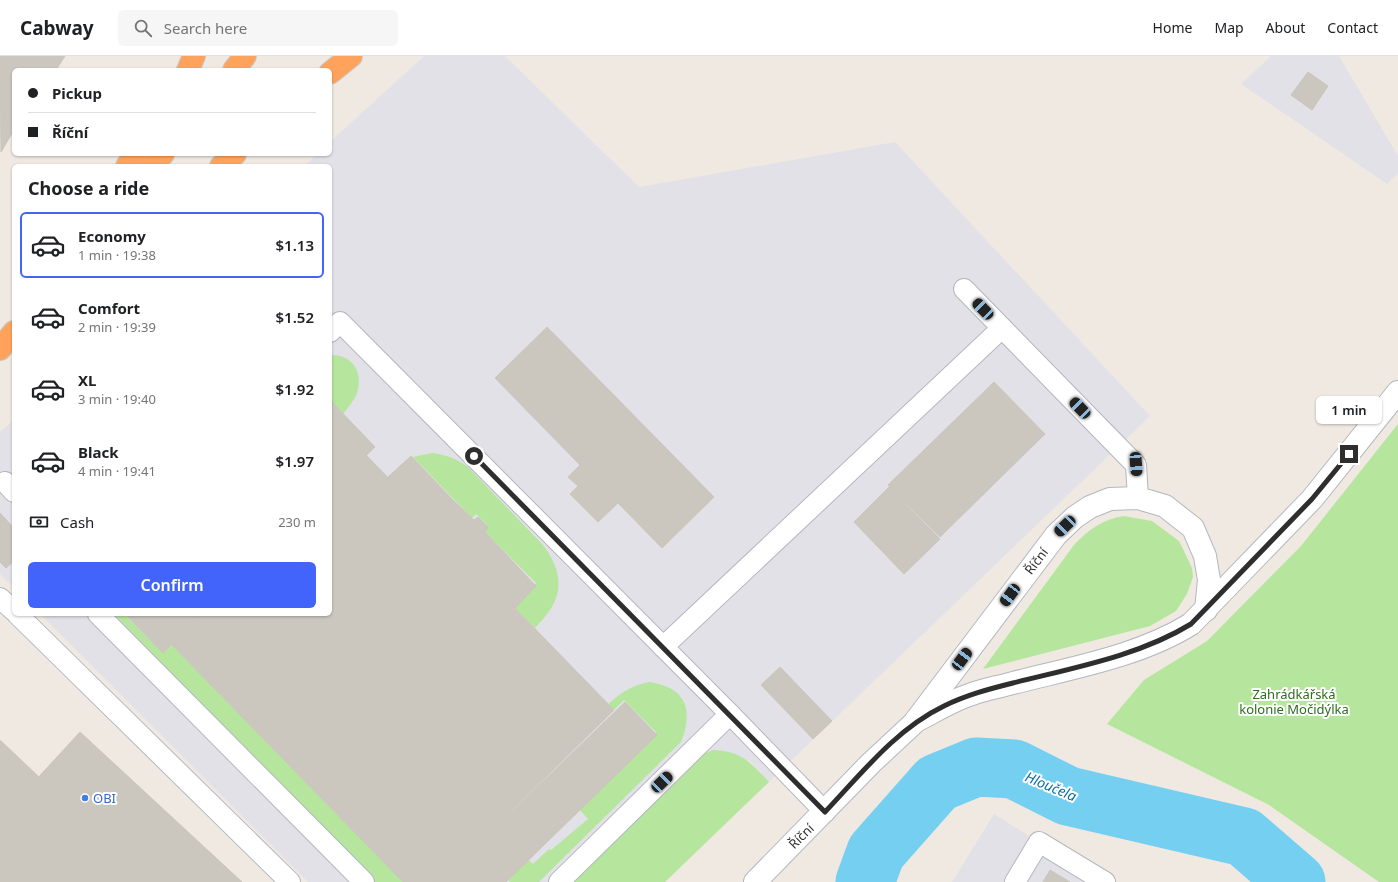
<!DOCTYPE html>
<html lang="en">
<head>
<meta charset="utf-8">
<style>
  body { margin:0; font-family:"Noto Sans",sans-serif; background:#f6f6f6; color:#202124; height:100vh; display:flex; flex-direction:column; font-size:15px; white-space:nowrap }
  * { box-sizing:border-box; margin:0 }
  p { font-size:13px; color:#757577 }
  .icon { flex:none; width:22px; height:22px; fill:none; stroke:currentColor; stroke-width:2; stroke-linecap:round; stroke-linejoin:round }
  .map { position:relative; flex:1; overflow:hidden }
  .sheet { position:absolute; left:12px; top:108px; width:320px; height:452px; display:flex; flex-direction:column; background:#fff; border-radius:6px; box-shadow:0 1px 3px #0004 }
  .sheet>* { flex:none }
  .top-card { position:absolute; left:12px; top:12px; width:320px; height:88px; border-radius:6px; box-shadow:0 1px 3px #0004; display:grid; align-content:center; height:88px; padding:0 16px; background:#fff }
  .end { position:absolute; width:18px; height:18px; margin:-9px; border:5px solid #2e2e2e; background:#fff; box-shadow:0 0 0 2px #fff }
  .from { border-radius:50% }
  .bubble { position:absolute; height:28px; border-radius:6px; background:#fff; box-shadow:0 1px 3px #0004; font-size:13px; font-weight:600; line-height:28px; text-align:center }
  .car { position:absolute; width:12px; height:24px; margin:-12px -6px; border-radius:5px; box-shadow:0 0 3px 1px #0007; background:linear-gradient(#222 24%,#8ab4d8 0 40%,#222 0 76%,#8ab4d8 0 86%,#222 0) }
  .top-card b { display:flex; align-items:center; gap:14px; height:38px; font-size:15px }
  .top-card b+b { border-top:1px solid #e0e0e0 }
  .top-card i { width:10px; height:10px; background:#202124 }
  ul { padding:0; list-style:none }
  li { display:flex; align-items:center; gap:12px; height:66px; margin:0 8px 6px; padding:0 8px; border:2px solid transparent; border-radius:6px }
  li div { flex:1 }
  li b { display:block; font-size:15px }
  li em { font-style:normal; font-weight:600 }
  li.active { border-color:#4264fb }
  li>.icon { width:36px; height:36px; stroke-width:1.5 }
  h2 { padding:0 16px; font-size:18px; line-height:48px }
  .pay { display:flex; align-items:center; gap:10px; height:44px; padding:0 16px; font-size:15px }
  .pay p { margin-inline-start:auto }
  .cta { display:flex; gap:8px; margin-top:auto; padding:8px 16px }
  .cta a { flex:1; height:46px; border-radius:6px; background:#4264fb; color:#fff; font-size:16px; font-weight:600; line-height:46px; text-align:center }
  header { display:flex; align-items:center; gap:24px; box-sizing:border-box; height:56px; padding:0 20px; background:#fff; border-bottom:1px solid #e0e0e0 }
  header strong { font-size:19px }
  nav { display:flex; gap:22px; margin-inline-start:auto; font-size:14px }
  .search { width:280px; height:36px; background:#f6f6f6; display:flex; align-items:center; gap:10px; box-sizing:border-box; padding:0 14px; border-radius:6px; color:#757577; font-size:15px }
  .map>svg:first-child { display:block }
</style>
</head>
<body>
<header>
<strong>Cabway</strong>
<div class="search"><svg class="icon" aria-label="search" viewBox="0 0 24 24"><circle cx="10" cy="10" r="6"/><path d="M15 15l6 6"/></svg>Search here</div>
<nav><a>Home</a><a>Map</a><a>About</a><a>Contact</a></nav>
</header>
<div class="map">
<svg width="1398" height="826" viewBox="0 0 1398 826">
  <rect width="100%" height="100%" fill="#efe9e1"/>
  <g fill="#e3e1e8">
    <path d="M 424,0 L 505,0 L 639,131 L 895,86 L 1150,360 L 769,726 L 749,704 L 568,826 L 308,826 L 40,558 L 330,558 L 330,110 L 304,110 L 317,98 L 330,98 L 330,86 Z"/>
    <path d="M 1271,0 L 1339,0 L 1398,100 L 1398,117 L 1387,128 L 1241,28 Z"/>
    <path d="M 14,364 L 14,532 L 0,518 L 0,376 Z"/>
    <path d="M 994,758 L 1103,826 L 952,826 Z"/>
  </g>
  <g fill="#b6e59e">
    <path d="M 330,299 C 352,298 364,316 357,337 C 354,345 348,351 343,358 L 330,345 Z"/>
    <path d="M 1398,368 L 1398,826 L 1379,826 L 1269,749 L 1107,668 L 1144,624 L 1207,585 L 1301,490 Z"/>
    <path d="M 432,397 C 446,399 455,402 467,410 L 543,489 C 556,506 564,526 554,547 C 550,556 541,565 535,572 L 513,550 L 536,527 L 485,476 L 483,473 L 487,469 L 476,458 L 472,462 L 413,401 Z"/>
    <path d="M 1124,460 L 1152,465 L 1179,485 L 1183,493 L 1192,512 L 1193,521 L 1187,538 L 1176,555 L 1150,570 L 983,613 L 1074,489 C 1088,474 1103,463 1124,460 Z"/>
    <path d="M 114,558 L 124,558 L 163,597 L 172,589 L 403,826 L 375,826 Z"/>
    <path d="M 650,626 C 686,632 694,653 681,686 L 539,826 L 510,826 L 506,822 L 526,802 L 533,808 L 549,793 L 551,794 L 588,763 L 578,752 L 656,676 L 624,644 L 614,654 L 608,648 C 622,636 632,629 650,626 Z"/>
    <path d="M 713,694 C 742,695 750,706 769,726 L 665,826 L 568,826 L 701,699 Z"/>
  </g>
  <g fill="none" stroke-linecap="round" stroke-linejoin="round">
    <path stroke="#75cff0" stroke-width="59" d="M 865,826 L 876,796 L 937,727 L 976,711 L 1014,713 L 1068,740 L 1244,781 L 1296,826"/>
  </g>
  <g fill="#cbc7bf" stroke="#cbc5ba">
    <path d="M 0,0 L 65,0 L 56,14 L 14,14 L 14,74 L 1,96 Z"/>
    <path d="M 1308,16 L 1328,30 L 1312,54 L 1291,39 Z"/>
    <path d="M 547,271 L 714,441 L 662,492 L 618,447 L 598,466 L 570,438 L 578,430 L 568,421 L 580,409 L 495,322 Z"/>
    <path d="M 994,326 L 1045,378 L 940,481 L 888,429 Z"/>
    <path d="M 330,344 L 375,391 L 330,434 Z"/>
    <path d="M 366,399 L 614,654 L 439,826 L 403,826 L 172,589 L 203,558 L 330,558 L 330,434 Z"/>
    <path d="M 411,400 L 452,443 L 428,464 L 387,422 Z"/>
    <path d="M 889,431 L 940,483 L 904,518 L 854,466 Z"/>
    <path d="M 452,443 L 474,464 L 478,461 L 488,471 L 485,476 L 536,530 L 515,552 L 428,464 Z"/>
    <path d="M 0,457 L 14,472 L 14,505 L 6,512 L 0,506 Z"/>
    <path d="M 125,558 L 203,558 L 163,597 Z"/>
    <path d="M 780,611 L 832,665 L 813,683 L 761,629 Z"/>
    <path d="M 625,646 L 657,679 L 506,826 L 439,826 Z"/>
    <path d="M 80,676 L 242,826 L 0,826 L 0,763 Z"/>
    <path d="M 0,684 L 39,721 L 0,763 Z"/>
    <path d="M 1050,814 L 1070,826 L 1043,826 Z"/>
  </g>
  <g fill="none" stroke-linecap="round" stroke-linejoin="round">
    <g stroke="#b4b7c1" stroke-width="22">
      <g id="lane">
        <path d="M 964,233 L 1136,409 L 1138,442"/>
        <path d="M 330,276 L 340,266 L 730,658 L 825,756"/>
        <path d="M 5,426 L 14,436"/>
        <path d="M 0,542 L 14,555"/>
        <path d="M 17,558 L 290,826"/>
        <path d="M 98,558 L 364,826"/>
        <path d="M 663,591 L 1002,272"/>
        <path d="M 559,826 L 730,658"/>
        <path d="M 1015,826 L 1039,786 L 1105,826"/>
      </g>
    </g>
    <g stroke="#b4b7c1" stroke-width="24">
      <g id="street">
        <path d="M 920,663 C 937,654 953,644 972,638 C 985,633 999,631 1013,627 C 1071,612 1140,600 1191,568 L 1312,443 L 1398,336"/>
        <path d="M 755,826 L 871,707 L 914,667 L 1056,479 L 1075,461 L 1090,451 L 1110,443 L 1138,442 L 1165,450 L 1193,472 L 1205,500 L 1209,524 L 1206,554"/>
      </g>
    </g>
    <g stroke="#c9c9c9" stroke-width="24">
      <g id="highway">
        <path d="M 188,14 L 194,0"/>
        <path d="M 234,14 L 245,0"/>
        <path d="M 330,17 L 351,0"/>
        <path d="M 127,110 L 135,98"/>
        <path d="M 153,110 L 163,98"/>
        <path d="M 221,110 L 235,98"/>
        <path d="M 0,293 L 14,276"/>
      </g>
    </g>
    <use href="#lane" stroke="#fff" stroke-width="20"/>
    <use href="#street" stroke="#fff" stroke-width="22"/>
    <use href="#highway" stroke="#ffa35c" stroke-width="22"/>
  </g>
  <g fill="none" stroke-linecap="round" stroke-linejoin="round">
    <path stroke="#2e2e2e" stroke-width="5" d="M 474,400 L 825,756 C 861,718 896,673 944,650 C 966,639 989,633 1013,627 C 1072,612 1139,600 1191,568 L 1312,443 L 1349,398"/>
  </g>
  <circle fill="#3f7fe0" stroke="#fff" stroke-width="1.5" cx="85" cy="742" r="4"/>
  <g text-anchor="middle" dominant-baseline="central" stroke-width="4" stroke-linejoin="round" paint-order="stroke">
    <g font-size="13" fill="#2e2e2e" stroke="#fff">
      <text transform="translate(1036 505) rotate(-53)">Říční</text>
      <text transform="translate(801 780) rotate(-45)">Říční</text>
    </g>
    <g font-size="13" fill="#2c6e1b" stroke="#fff">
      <text x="1294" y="638">Zahrádkářská<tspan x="1294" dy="15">kolonie Močidýlka</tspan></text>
    </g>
    <g font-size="13" fill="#366cbe" stroke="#fff" text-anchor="start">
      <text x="93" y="742">OBI</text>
    </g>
    <g font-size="14" font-style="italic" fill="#0d6fa3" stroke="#fff">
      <text transform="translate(1051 730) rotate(23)">Hloučela</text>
    </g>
  </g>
</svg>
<i class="end from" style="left:474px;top:400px"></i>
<i class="end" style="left:1349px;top:398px"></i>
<div class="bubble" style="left:1316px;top:340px;width:66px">1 min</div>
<i class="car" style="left:983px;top:253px;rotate:316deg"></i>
<i class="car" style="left:1080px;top:352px;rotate:316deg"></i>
<i class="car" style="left:1136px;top:408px;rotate:176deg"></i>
<i class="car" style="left:1065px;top:470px;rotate:226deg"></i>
<i class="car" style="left:1010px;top:539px;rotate:217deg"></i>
<i class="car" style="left:962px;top:603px;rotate:37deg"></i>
<i class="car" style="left:662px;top:726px;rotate:46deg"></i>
<div class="top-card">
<b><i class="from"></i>Pickup</b>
<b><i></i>Říční</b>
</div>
<section class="sheet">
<h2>Choose a ride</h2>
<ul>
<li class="active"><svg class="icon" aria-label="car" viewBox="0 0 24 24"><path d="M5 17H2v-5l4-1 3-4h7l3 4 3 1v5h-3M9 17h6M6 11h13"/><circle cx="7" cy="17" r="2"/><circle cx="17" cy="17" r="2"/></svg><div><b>Economy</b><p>1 min · 19:38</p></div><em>$1.13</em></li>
<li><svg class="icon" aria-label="car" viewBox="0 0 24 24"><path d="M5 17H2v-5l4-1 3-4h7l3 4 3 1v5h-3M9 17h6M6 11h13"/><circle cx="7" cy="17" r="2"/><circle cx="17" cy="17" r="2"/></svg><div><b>Comfort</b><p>2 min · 19:39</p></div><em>$1.52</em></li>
<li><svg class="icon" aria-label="car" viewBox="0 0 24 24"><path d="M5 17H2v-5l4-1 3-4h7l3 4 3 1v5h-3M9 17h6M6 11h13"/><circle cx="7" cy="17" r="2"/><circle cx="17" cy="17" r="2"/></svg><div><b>XL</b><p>3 min · 19:40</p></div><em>$1.92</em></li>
<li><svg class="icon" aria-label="car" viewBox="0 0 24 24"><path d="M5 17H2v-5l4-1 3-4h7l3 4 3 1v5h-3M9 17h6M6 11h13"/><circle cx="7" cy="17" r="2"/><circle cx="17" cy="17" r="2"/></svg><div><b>Black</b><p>4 min · 19:41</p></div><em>$1.97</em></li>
</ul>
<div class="pay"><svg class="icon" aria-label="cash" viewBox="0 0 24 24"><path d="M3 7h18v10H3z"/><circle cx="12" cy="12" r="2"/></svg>Cash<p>230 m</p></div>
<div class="cta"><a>Confirm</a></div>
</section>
</div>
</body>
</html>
